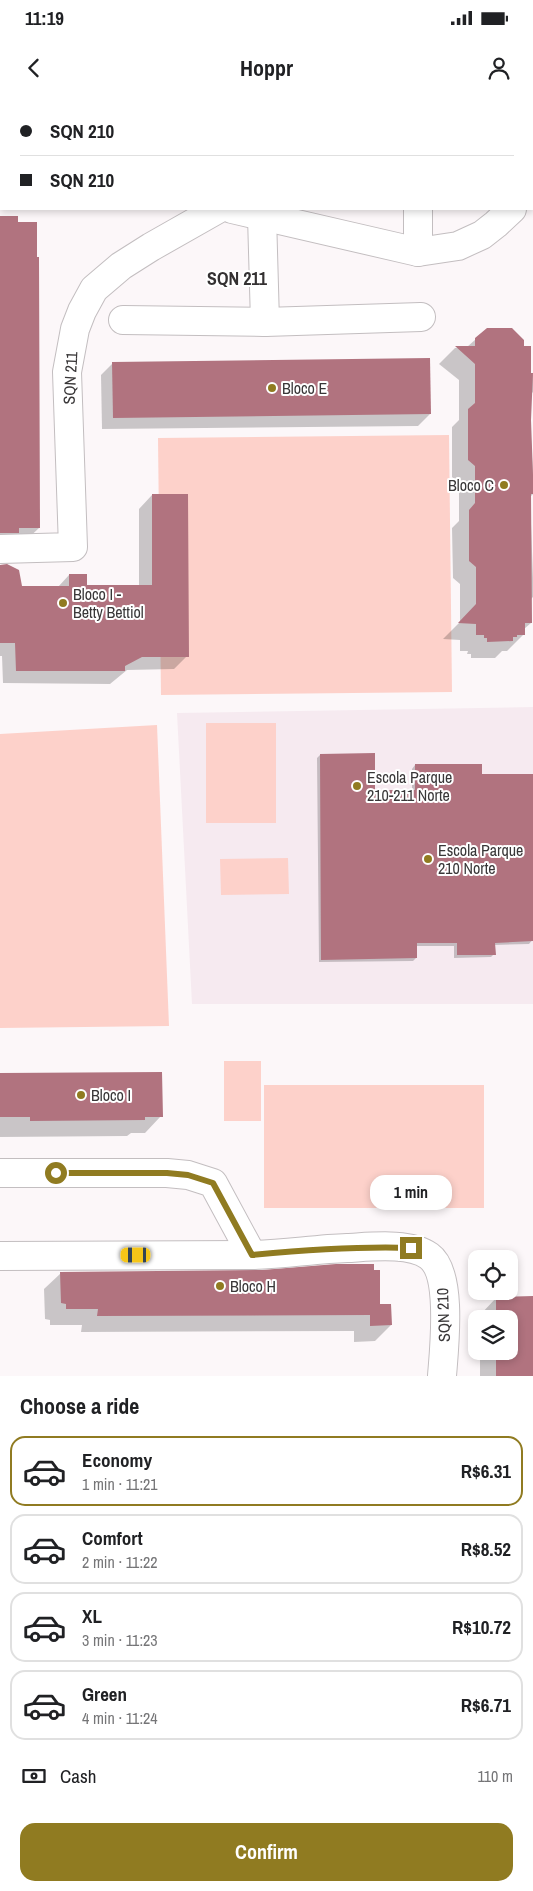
<!DOCTYPE html>
<html lang="en">
<head>
<meta charset="utf-8">
<style>
  body { margin:0; font-family:"Archivo Narrow",sans-serif; background:#f2f2f2; color:#202124; height:100vh; display:flex; flex-direction:column; font-size:19px; white-space:nowrap }
  * { box-sizing:border-box; margin:0 }
  p { font-size:16px; color:#757577 }
  .icon { flex:none; width:28px; height:28px; fill:none; stroke:currentColor; stroke-width:2; stroke-linecap:round; stroke-linejoin:round }
  .map { position:relative; height:1276px; overflow:hidden }
  .sheet { display:flex; flex-direction:column; background:#fff; flex:1 }
  .sheet>* { flex:none }
  .banner { position:absolute; left:0px; top:0px; width:534px; height:110px; box-shadow:0 2px 8px #0003; display:grid; align-content:center; height:110px; padding:0 20px; background:#fff }
  .fabs { position:absolute; left:468px; top:1150px; display:grid; gap:10px }
  .fabs a { display:grid; place-items:center; width:50px; height:50px; border-radius:10px; background:#fff; box-shadow:0 2px 8px #0003; font-size:25px }
  .end { position:absolute; width:22px; height:22px; margin:-11px; border:6px solid #907b21; background:#fff; box-shadow:0 0 0 2px #fff }
  .from { border-radius:50% }
  .bubble { position:absolute; height:35px; border-radius:15px; background:#fff; box-shadow:0 2px 8px #0003; font-size:16px; font-weight:700; line-height:35px; text-align:center }
  .car { position:absolute; width:15px; height:30px; margin:-15px -8px; border-radius:6px; box-shadow:0 0 4px 1px #0007; background:linear-gradient(#f5c518 24%,#345 0 40%,#f5c518 0 76%,#345 0 86%,#f5c518 0) }
  .banner b { display:flex; align-items:center; gap:18px; height:48px; font-size:19px }
  .banner b+b { border-top:1px solid #e0e0e0 }
  .banner i { width:12px; height:12px; background:#202124 }
  ul { padding:0; list-style:none }
  li { display:flex; align-items:center; gap:15px; height:70px; margin:0 10px 8px; padding:0 10px; border:2px solid #e0e0e0; border-radius:15px }
  li div { flex:1 }
  li b { display:block; font-size:19px }
  li em { font-style:normal; font-weight:700 }
  li.on { border-color:#907b21 }
  li>.icon { width:45px; height:45px; stroke-width:1.5 }
  h2 { padding:0 20px; font-size:22px; line-height:60px }
  .pay { display:flex; align-items:center; gap:12px; height:55px; padding:0 20px; font-size:19px }
  .pay p { margin-inline-start:auto }
  .primary-button { display:flex; gap:10px; margin-top:auto; padding:10px 20px }
  .primary-button a { flex:1; height:58px; border-radius:15px; background:#907b21; color:#fff; font-size:20px; font-weight:700; line-height:58px; text-align:center }
  .status { display:flex; justify-content:space-between; align-items:center; height:35px; padding:0 25px; background:#fff; direction:ltr }
  .status svg { height:14px; fill:currentColor }
  header { display:flex; justify-content:space-between; align-items:center; height:65px; padding:0 20px; background:#fff; font-size:22px; font-weight:700 }
  .map>svg:first-child { display:block }
</style>
</head>
<body>
<div class="status"><b>11:19</b><svg viewBox="0 0 49 12"><path d="M0 12V9h3v3zM5 12V6h3v6zM10 12V3h3v9zM15 12V0h3v12zM26 1h20v11H26zM47 4h2v5h-2z"/></svg></div>
<header><svg class="icon" aria-label="back" viewBox="0 0 24 24"><path d="M15 5l-7 7 7 7"/></svg>Hoppr<svg class="icon" aria-label="person" viewBox="0 0 24 24"><circle cx="12" cy="8" r="4"/><path d="M4 21q1-7 8-7t8 7"/></svg></header>
<div class="map">
<svg width="533" height="1276" viewBox="0 0 533 1276">
  <rect width="100%" height="100%" fill="#fcf7f9"/>
  <path fill="#f6eaf0" d="M 533,607 L 533,904 L 192,904 L 177,613 Z"/>
  <g fill="#fdd1ca">
    <path d="M 449,335 L 452,592 L 161,595 L 158,338 Z"/>
    <rect x="206" y="623" width="70" height="100"/>
    <path d="M 157,625 L 169,926 L 0,928 L 0,634 Z"/>
    <path d="M 288,758 L 289,794 L 221,795 L 220,759 Z"/>
    <rect x="224" y="961" width="37" height="60"/>
    <rect x="264" y="985" width="220" height="123"/>
  </g>
  <g fill="#0003">
    <rect x="322" y="0" width="73" height="1"/>
    <rect x="438" y="0" width="68" height="1"/>
    <path d="M 0,118 L 16,123 L 36,158 L 39,428 L 22,444 L 0,449 Z"/>
    <path d="M 476,239 L 523,247 L 530,275 L 533,275 L 533,292 L 530,295 L 530,320 L 533,376 L 533,394 L 530,397 L 533,478 L 533,497 L 531,499 L 531,523 L 524,529 L 524,534 L 507,551 L 502,551 L 495,558 L 471,558 L 471,554 L 467,554 L 468,551 L 460,551 L 460,540 L 443,539 L 460,522 L 460,484 L 453,478 L 452,428 L 459,421 L 459,383 L 452,377 L 452,327 L 459,320 L 459,280 L 439,264 L 455,248 L 467,247 Z"/>
    <path d="M 113,263 L 430,314 L 418,326 L 102,329 L 101,275 Z"/>
    <path d="M 152,395 L 187,556 L 174,569 L 127,570 L 110,584 L 3,583 L 2,556 L 0,556 L 0,468 L 20,487 L 58,487 L 69,475 L 85,487 L 139,486 L 139,409 Z"/>
    <path d="M 320,655 L 374,691 L 412,691 L 412,669 L 415,665 L 481,676 L 533,675 L 533,839 L 529,844 L 494,845 L 494,854 L 491,857 L 454,858 L 454,846 L 416,846 L 416,858 L 413,861 L 319,862 L 317,658 Z"/>
    <path d="M 0,974 L 161,1016 L 145,1033 L 131,1033 L 127,1036 L 0,1037 Z"/>
    <path d="M 61,1173 L 379,1206 L 391,1225 L 375,1241 L 354,1242 L 354,1231 L 81,1232 L 82,1225 L 50,1225 L 50,1220 L 45,1219 L 44,1189 Z"/>
    <path d="M 496,1198 L 533,1198 L 533,1276 L 480,1276 L 480,1251 L 509,1251 L 509,1219 L 480,1219 L 480,1215 Z"/>
  </g>
  <g fill="#b1737f">
    <path d="M 0,116 L 18,116 L 18,122 L 37,122 L 37,157 L 39,157 L 40,428 L 19,428 L 19,433 L 0,433 Z"/>
    <path d="M 487,228 L 512,228 L 524,240 L 524,246 L 531,246 L 531,273 L 533,273 L 531,320 L 533,375 L 533,394 L 531,394 L 532,523 L 525,523 L 525,535 L 517,535 L 517,537 L 513,537 L 513,541 L 487,542 L 487,538 L 484,538 L 484,535 L 476,535 L 476,524 L 458,523 L 476,504 L 476,467 L 469,461 L 469,410 L 475,403 L 475,366 L 468,360 L 468,309 L 475,303 L 475,264 L 455,246 L 475,246 L 475,238 Z"/>
    <path d="M 430,258 L 431,314 L 113,318 L 112,262 Z"/>
    <path d="M 152,394 L 188,394 L 189,557 L 142,557 L 125,566 L 125,571 L 16,571 L 15,543 L 0,543 L 0,465 L 7,464 L 19,470 L 22,486 L 69,486 L 69,474 L 87,474 L 87,485 L 152,485 Z"/>
    <path d="M 375,653 L 375,690 L 415,690 L 415,664 L 482,664 L 482,674 L 533,674 L 533,841 L 495,843 L 496,855 L 457,855 L 457,843 L 417,843 L 417,858 L 321,860 L 320,654 Z"/>
    <path d="M 162,972 L 163,1017 L 145,1017 L 145,1020 L 30,1021 L 30,1017 L 0,1017 L 0,973 Z"/>
    <path d="M 336,1164 L 374,1164 L 374,1170 L 380,1170 L 380,1204 L 391,1204 L 392,1225 L 370,1226 L 370,1215 L 97,1216 L 98,1209 L 66,1209 L 66,1204 L 61,1203 L 60,1172 L 262,1170 Z"/>
    <path d="M 533,1196 L 533,1276 L 496,1276 L 496,1251 L 509,1251 L 509,1219 L 496,1219 L 496,1197 Z"/>
  </g>
  <g fill="none" stroke-linecap="round" stroke-linejoin="round">
    <g stroke="#c3bec0" stroke-width="30">
      <g id="minor">
        <path d="M 419,1 L 419,0"/>
        <path d="M 0,8 L 1,8"/>
        <path d="M 0,61 L 1,61"/>
        <path d="M 532,85 L 533,84"/>
        <path d="M 232,109 L 418,152 L 458,146 L 482,135 L 496,124 L 512,109"/>
        <path d="M 262,116 L 265,222"/>
        <path d="M 418,152 L 418,109"/>
        <path d="M 123,220 L 265,222 L 421,217"/>
        <path d="M 0,449 L 73,447 L 67,272 L 75,229 L 82,211 L 94,189 L 121,166 L 151,147 L 218,109"/>
        <path d="M 0,1073 L 167,1073 L 188,1075 L 213,1083 L 252,1155"/>
        <path d="M 0,1156 C 83,1156 166,1156 249,1155 C 282,1155 314,1149 347,1148 C 369,1147 410,1142 429,1156 C 453,1173 444,1249 442,1276"/>
      </g>
    </g>
    <use href="#minor" stroke="#fff" stroke-width="28"/>
  </g>
  <g fill="none" stroke-linecap="round" stroke-linejoin="round">
    <path stroke="#907b21" stroke-width="6" d="M 56,1073 L 167,1073 L 188,1075 L 213,1083 L 252,1155 C 305,1150 358,1146 411,1148"/>
  </g>
  <g fill="#907b21" stroke="#fff" stroke-width="2">
    <circle cx="272" cy="288" r="5"/>
    <circle cx="504" cy="385" r="5"/>
    <circle cx="63" cy="503" r="5"/>
    <circle cx="357" cy="686" r="5"/>
    <circle cx="428" cy="759" r="5"/>
    <circle cx="81" cy="995" r="5"/>
    <circle cx="220" cy="1186" r="5"/>
  </g>
  <g text-anchor="middle" dominant-baseline="central" stroke-width="4" stroke-linejoin="round" paint-order="stroke">
    <g font-size="16" fill="#393738" stroke="#fff">
      <text transform="translate(70 278) rotate(-87)">SQN 211</text>
      <text transform="translate(443 1215) rotate(-92)">SQN 210</text>
    </g>
    <g font-size="16" fill="#393738" stroke="#fff" text-anchor="start">
      <text x="282" y="288">Bloco E</text>
      <text x="494" y="385" text-anchor="end">Bloco C</text>
      <text x="73" y="494">Bloco I -<tspan x="73" dy="18">Betty Bettiol</tspan></text>
      <text x="367" y="677">Escola Parque<tspan x="367" dy="18">210-211 Norte</tspan></text>
      <text x="438" y="750">Escola Parque<tspan x="438" dy="18">210 Norte</tspan></text>
      <text x="91" y="995">Bloco I</text>
      <text x="230" y="1186">Bloco H</text>
    </g>
    <g font-size="18" font-weight="bold" fill="#343132" stroke="#fff">
      <text x="237" y="178">SQN 211</text>
    </g>
  </g>
</svg>
<div class="fabs">
<a><svg class="icon" aria-label="locate" viewBox="0 0 24 24"><circle cx="12" cy="12" r="6"/><path d="M12 2v4M12 18v4M2 12h4M18 12h4"/></svg></a>
<a><svg class="icon" aria-label="layers" viewBox="0 0 24 24"><path d="M12 4l9 5-9 5-9-5zM3 14l9 5 9-5"/></svg></a>
</div>
<i class="end from" style="left:56px;top:1073px"></i>
<i class="end" style="left:411px;top:1148px"></i>
<div class="bubble" style="left:370px;top:1075px;width:82px">1 min</div>
<i class="car" style="left:136px;top:1155px;rotate:270deg"></i>
<div class="banner">
<b><i class="from"></i>SQN 210</b>
<b><i></i>SQN 210</b>
</div>
</div>
<section class="sheet">
<h2>Choose a ride</h2>
<ul>
<li class="on"><svg class="icon" aria-label="car" viewBox="0 0 24 24"><path d="M5 17H2v-5l4-1 3-4h7l3 4 3 1v5h-3M9 17h6M6 11h13"/><circle cx="7" cy="17" r="2"/><circle cx="17" cy="17" r="2"/></svg><div><b>Economy</b><p>1 min · 11:21</p></div><em>R$6.31</em></li>
<li><svg class="icon" aria-label="car" viewBox="0 0 24 24"><path d="M5 17H2v-5l4-1 3-4h7l3 4 3 1v5h-3M9 17h6M6 11h13"/><circle cx="7" cy="17" r="2"/><circle cx="17" cy="17" r="2"/></svg><div><b>Comfort</b><p>2 min · 11:22</p></div><em>R$8.52</em></li>
<li><svg class="icon" aria-label="car" viewBox="0 0 24 24"><path d="M5 17H2v-5l4-1 3-4h7l3 4 3 1v5h-3M9 17h6M6 11h13"/><circle cx="7" cy="17" r="2"/><circle cx="17" cy="17" r="2"/></svg><div><b>XL</b><p>3 min · 11:23</p></div><em>R$10.72</em></li>
<li><svg class="icon" aria-label="car" viewBox="0 0 24 24"><path d="M5 17H2v-5l4-1 3-4h7l3 4 3 1v5h-3M9 17h6M6 11h13"/><circle cx="7" cy="17" r="2"/><circle cx="17" cy="17" r="2"/></svg><div><b>Green</b><p>4 min · 11:24</p></div><em>R$6.71</em></li>
</ul>
<div class="pay"><svg class="icon" aria-label="cash" viewBox="0 0 24 24"><path d="M3 7h18v10H3z"/><circle cx="12" cy="12" r="2"/></svg>Cash<p>110 m</p></div>
<div class="primary-button"><a>Confirm</a></div>
</section>
</body>
</html>
